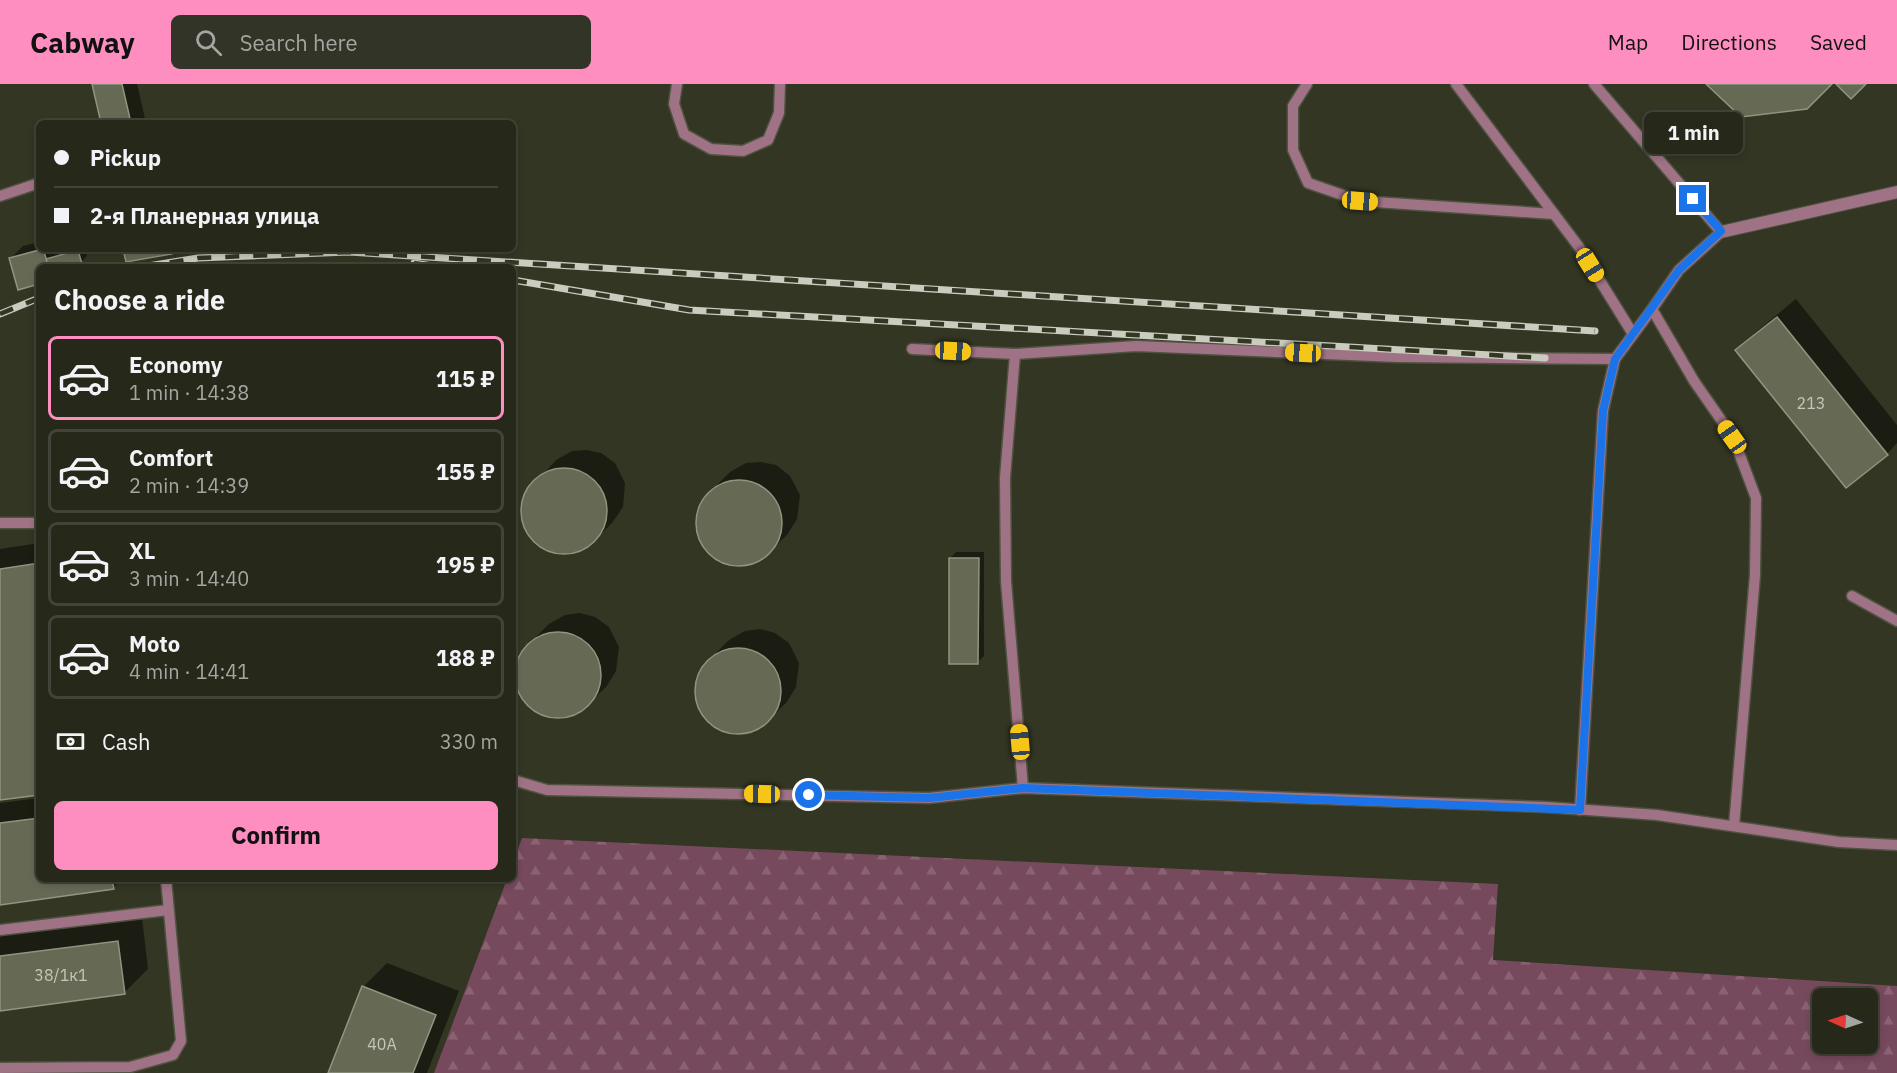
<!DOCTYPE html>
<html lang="en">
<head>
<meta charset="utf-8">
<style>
  body { margin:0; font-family:"IBM Plex Sans",sans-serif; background:#323427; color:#f1f3f6; height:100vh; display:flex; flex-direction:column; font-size:22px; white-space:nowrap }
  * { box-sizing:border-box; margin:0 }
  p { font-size:20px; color:#a4a6a2 }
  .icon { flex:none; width:33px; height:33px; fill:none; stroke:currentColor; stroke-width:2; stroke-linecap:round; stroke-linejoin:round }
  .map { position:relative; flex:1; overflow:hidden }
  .sheet { position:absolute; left:36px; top:180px; width:480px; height:618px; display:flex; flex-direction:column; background:#26281a; border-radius:9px; box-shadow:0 3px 9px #0003,0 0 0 2px #424439 }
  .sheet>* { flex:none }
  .hud { position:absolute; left:36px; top:36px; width:480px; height:132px; border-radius:9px; box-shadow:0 3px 9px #0003,0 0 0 2px #424439; display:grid; align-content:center; height:132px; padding:0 18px; background:#26281a }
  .needle { width:39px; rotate:273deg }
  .tools { position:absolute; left:1812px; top:904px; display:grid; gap:12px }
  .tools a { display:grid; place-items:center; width:66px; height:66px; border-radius:9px; background:#26281a; box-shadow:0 3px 9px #0003,0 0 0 2px #424439; font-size:30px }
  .end { position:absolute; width:27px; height:27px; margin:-14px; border:8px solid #1a73e8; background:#fff; box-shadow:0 0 0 3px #fff }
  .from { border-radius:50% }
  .bubble { position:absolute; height:42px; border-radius:9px; background:#26281a; box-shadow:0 3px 9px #0003,0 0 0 2px #424439; font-size:20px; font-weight:800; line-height:42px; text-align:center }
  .car { position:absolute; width:18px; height:36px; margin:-18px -9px; border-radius:8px; box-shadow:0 0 4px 2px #0007; background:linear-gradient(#f5c518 24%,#345 0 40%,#f5c518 0 76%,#345 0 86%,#f5c518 0) }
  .hud b { display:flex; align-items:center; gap:21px; height:57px; font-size:22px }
  .hud b+b { border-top:2px solid #424439 }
  .hud i { width:15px; height:15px; background:#f1f3f6 }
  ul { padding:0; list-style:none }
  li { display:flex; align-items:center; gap:18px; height:84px; margin:0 12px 9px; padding:0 6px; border:3px solid #424439; border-radius:9px }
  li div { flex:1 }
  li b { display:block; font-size:22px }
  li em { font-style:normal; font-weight:800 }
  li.active { border-color:#fd8ebf }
  li>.icon { width:54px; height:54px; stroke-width:1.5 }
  h2 { padding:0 18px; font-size:27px; line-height:72px }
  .pay { display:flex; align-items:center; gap:15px; height:66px; padding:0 18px; font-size:22px }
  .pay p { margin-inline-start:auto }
  .primary-button { display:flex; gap:12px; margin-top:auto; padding:12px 18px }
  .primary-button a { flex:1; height:69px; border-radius:9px; background:#fd8ebf; color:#111; font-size:24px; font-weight:800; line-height:69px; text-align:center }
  header { display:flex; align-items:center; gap:36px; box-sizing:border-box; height:84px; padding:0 30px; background:#fd8ebf; color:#111 }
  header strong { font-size:28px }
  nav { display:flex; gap:33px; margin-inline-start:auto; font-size:21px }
  .search { width:420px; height:54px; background:#323427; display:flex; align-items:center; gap:15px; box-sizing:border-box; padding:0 21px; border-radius:9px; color:#a4a6a2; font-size:22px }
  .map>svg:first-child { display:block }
</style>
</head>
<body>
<header>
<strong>Cabway</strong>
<div class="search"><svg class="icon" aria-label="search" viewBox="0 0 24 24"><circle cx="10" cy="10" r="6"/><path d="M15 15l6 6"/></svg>Search here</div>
<nav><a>Map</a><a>Directions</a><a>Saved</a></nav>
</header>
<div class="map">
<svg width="1897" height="989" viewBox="0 0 1897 989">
  <defs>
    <pattern id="forest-firs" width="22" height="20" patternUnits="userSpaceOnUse" patternTransform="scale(1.5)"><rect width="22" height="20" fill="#76495c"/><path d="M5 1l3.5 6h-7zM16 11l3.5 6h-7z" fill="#896373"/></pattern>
  </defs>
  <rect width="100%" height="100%" fill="#333623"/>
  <path fill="url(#forest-firs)" fill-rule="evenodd" d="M 522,754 L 1498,800 L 1493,876 L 1897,902 L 1897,989 L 434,989 L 507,795 L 513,795 L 513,778 ZM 1822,915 L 1868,915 L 1868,960 L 1822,960 Z"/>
  <g fill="#0007">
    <path d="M 94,0 L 137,0 L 146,39 L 103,39 Z"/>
    <path d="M 39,158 L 39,165 L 59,165 L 60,168 L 71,165 L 85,165 L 87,172 L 81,178 L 65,183 L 39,183 L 39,199 L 10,175 L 23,162 Z"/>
    <path d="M 1796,215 L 1897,341 L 1897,359 L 1887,370 L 1737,266 L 1756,248 Z"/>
    <path d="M 587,366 L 601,369 L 615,379 L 625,399 L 623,423 L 612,439 L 593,458 L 577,467 L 563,469 L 546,465 L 534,455 L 525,442 L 523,426 L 527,409 L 556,376 L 572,367 Z"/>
    <path d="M 761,378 L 776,381 L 790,392 L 800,411 L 797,435 L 787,451 L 767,470 L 752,479 L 737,481 L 721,477 L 708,467 L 700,454 L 697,438 L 701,421 L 711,407 L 730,388 L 746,379 Z"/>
    <path d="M 39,459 L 39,709 L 0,715 L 0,465 Z"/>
    <path d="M 956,468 L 984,468 L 984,572 L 978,578 L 950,474 Z"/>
    <path d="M 580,529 L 595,533 L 609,543 L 619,563 L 616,587 L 606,603 L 586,622 L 571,631 L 556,633 L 540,629 L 527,619 L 519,606 L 516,590 L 520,572 L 530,559 L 549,540 L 565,531 Z"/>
    <path d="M 760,545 L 775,549 L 789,559 L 799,579 L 796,603 L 786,619 L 766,638 L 751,647 L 736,649 L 719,645 L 707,635 L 699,622 L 696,606 L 700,589 L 710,575 L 729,556 L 745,547 Z"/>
    <path d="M 39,714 L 39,795 L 122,795 L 113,804 L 0,820 L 0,719 Z"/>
    <path d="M 142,833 L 148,885 L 124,909 L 0,925 L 0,852 Z"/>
    <path d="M 387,879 L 459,907 L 427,989 L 330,989 L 363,903 Z"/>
  </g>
  <g fill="#666a55" stroke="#90957f" stroke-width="1.5">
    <path d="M 92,0 L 122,0 L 131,39 L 101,39 Z"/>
    <path d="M 1706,0 L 1832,0 L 1807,25 L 1741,33 Z"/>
    <path d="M 1836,0 L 1866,0 L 1851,15 Z"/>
    <path d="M 43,165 L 49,183 L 39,183 L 39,200 L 18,206 L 9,174 Z"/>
    <path d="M 123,165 L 171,165 L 172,170 L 126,178 Z"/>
    <path d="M 78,166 L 82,180 L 70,183 L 49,183 L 46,175 Z"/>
    <path d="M 1777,233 L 1888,371 L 1846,404 L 1735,266 Z"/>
    <circle cx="564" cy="427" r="43"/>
    <circle cx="739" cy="439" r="43"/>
    <path d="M 949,474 L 979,474 L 978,580 L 949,580 Z"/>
    <path d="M 39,479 L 39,711 L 0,716 L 0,485 Z"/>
    <circle cx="558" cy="591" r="43"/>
    <circle cx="738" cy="607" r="43"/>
    <path d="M 39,734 L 39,795 L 112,795 L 114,805 L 0,821 L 0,739 Z"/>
    <path d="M 118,857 L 125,910 L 0,927 L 0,872 Z"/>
    <path d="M 362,902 L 436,931 L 413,989 L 328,989 Z"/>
  </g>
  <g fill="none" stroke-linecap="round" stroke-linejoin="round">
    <g stroke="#4f5240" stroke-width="13">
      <g id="lane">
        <path d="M 677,0 L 674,20 L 684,50 L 711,65 L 743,67 L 768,56 L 779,29 L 780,0"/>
        <path d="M 1307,0 L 1293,22 L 1293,66 L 1308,99 L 1360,117 L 1554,130"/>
        <path d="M 1456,0 L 1579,163 L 1633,250"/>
        <path d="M 1594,0 L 1721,148 L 1679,186 L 1652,225 L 1694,297 L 1733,353 L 1756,414 L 1755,491 L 1734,742"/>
        <path d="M 0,112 L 39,99"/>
        <path d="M 912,265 L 1015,270 L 1136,262 L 1398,273 L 1615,275"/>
        <path d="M 1015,270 L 1005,394 L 1006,497 L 1023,704"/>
        <path d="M 0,439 L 39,439"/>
        <path d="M 1852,512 L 1897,537"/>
        <path d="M 513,696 L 547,706 L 929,714 L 1023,704 L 1546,723 L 1657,731 L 1839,758 L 1897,761"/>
        <path d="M 1580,726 L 1603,327 L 1615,275 L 1652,225"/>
        <path d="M 0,846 L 168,826"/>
        <path d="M 0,984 L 130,983 L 173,971 L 181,957 L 166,795"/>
      </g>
    </g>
    <g stroke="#4f5240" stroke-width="14">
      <path id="street" d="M 1721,148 L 1897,108"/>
    </g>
    <use href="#lane" stroke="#9f7385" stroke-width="10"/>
    <use href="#street" stroke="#9f7385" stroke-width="12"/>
    <g stroke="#caccbf" stroke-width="7">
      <g id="rail">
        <path d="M 414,179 L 438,183"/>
        <path d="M 142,183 L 198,174 L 349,168 L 1595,247"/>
        <path d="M 513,196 L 689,226 L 1545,274"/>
        <path d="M 0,230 L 39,214"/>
      </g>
    </g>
    <use href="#rail" stroke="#333623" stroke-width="4.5" stroke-dasharray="14" stroke-linecap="butt"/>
  </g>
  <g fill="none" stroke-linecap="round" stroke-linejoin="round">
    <path stroke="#1a73e8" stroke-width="8" d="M 809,711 L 929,714 L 1023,704 L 1580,726 L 1603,327 L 1615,275 L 1679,186 L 1721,147 L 1693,115"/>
  </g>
  <g text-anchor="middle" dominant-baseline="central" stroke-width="4.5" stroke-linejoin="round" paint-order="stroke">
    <g font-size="16" fill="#c4c7b9">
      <text x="1811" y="319">213</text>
      <text x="61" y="891">38/1к1</text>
      <text x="382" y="960">40А</text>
    </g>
  </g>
</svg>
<div class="tools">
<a><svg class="needle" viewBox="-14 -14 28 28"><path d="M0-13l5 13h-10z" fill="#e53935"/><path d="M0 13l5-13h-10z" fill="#a4a6a2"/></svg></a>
</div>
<i class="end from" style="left:809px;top:711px"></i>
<i class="end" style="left:1693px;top:115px"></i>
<div class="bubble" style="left:1644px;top:28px;width:99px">1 min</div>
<i class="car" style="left:1360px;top:117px;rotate:94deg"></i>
<i class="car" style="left:1590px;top:181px;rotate:148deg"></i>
<i class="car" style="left:953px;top:267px;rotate:93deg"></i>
<i class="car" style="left:1303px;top:269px;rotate:273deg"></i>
<i class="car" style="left:1732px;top:353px;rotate:325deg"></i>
<i class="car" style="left:1020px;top:658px;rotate:355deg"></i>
<i class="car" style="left:762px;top:710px;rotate:271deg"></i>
<div class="hud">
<b><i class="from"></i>Pickup</b>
<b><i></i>2-я Планерная улица</b>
</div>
<section class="sheet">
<h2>Choose a ride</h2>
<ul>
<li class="active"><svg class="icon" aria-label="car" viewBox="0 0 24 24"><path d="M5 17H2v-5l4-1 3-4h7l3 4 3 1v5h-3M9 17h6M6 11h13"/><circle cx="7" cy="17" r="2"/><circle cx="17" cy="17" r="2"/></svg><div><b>Economy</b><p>1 min · 14:38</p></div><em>115 ₽</em></li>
<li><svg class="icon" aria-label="car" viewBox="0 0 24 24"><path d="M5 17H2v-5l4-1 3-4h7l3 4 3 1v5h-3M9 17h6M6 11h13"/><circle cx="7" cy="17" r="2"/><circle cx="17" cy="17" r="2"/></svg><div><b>Comfort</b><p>2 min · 14:39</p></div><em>155 ₽</em></li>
<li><svg class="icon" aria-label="car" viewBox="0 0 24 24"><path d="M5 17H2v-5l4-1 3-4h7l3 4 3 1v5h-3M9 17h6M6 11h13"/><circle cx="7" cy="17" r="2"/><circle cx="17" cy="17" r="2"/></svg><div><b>XL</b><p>3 min · 14:40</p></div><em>195 ₽</em></li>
<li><svg class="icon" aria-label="car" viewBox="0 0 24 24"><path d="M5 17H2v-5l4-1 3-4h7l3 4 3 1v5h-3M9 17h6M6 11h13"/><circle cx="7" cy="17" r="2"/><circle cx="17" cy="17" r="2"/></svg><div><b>Moto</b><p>4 min · 14:41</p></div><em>188 ₽</em></li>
</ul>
<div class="pay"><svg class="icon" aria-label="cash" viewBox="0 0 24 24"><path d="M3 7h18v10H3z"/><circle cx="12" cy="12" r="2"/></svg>Cash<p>330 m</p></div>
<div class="primary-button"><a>Confirm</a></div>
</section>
</div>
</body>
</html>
